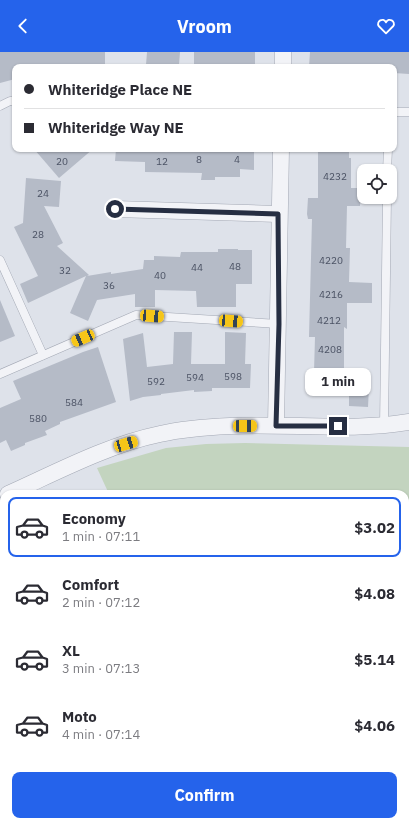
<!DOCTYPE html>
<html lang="en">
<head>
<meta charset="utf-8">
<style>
  body { margin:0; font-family:"IBM Plex Sans",sans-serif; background:#f7f7f7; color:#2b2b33; height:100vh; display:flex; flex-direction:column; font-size:15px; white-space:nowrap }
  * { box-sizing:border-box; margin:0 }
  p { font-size:13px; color:#7c7c81 }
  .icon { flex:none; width:22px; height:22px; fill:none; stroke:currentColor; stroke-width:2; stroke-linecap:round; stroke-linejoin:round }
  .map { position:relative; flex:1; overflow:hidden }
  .sheet { position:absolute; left:0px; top:438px; width:409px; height:336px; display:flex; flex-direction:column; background:#fff; border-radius:12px 12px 0 0; box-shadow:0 1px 3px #0004 }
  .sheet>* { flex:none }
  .top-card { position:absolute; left:12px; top:12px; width:385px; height:88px; border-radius:8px; box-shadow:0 1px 3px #0004; display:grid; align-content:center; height:88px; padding:0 12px; background:#fff }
  .fabs { position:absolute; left:357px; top:112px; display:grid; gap:8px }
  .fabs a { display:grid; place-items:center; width:40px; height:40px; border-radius:8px; background:#fff; box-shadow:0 1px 3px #0004; font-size:20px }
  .end { position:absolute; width:18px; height:18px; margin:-9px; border:5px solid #262e42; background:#fff; box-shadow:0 0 0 2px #fff }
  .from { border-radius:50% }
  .bubble { position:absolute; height:28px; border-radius:8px; background:#fff; box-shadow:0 1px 3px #0004; font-size:13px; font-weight:800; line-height:28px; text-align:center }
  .car { position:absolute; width:12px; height:24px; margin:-12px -6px; border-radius:5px; box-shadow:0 0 3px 1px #0007; background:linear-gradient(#f5c518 24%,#345 0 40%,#f5c518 0 76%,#345 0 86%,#f5c518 0) }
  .top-card b { display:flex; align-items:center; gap:14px; height:38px; font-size:15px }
  .top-card b+b { border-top:1px solid #e1e1e2 }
  .top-card i { width:10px; height:10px; background:#2b2b33 }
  ul { padding:7px 0 0; list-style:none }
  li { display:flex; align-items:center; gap:12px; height:60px; margin:0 8px 6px; padding:0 4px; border:2px solid transparent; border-radius:8px }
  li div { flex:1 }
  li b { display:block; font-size:15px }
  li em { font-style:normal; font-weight:800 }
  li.current { border-color:#2563eb }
  li>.icon { width:36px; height:36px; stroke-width:1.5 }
  .cta { display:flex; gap:8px; margin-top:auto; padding:8px 12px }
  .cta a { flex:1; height:46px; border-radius:8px; background:#2563eb; color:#fff; font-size:16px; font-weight:800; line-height:46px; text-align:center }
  header { display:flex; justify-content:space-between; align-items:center; height:52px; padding:0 12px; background:#2563eb; color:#fff; font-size:18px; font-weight:800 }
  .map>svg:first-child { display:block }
</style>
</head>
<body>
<header><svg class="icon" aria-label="back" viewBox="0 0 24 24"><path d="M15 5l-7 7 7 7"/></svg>Vroom<svg class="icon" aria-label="heart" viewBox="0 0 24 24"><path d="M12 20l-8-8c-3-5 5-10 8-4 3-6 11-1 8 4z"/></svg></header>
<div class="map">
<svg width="409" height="774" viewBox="0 0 409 774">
  <rect width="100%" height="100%" fill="#dee2ea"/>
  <g fill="#ccd1dc">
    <path d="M 0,470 L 4,477 L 4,729 L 0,727 Z"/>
    <path d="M 52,770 L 268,770 L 270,774 L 43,774 Z"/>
  </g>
  <g fill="#c3d4bf">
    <path d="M 245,391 L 409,395 L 409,606 L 405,608 L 405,442 L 109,442 L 97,416 L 166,396 L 206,392 Z"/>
    <path d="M 0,727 L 4,729 L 4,770 L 52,770 L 43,774 L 0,774 Z"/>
  </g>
  <g fill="#b5bbc7">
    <path d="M 0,0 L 105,0 L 105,15 L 15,15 L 15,27 L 0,31 Z"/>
    <path d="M 147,0 L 180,0 L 179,13 L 146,13 Z"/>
    <path d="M 194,0 L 255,0 L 255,15 L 222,15 L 222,12 L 194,12 Z"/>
    <path d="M 310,0 L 409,0 L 409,22 L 394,21 L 394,15 L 309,15 Z"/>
    <path d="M 34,97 L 93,97 L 59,126 Z"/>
    <path d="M 116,97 L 254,97 L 254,118 L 240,117 L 240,125 L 215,125 L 215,128 L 201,128 L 202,121 L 145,120 L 145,110 L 115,109 Z"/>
    <path d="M 318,97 L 349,97 L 349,106 L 351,106 L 351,136 L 361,136 L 360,154 L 347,154 L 346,196 L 350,196 L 349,230 L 372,231 L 372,251 L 347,251 L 347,277 L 344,275 L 344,342 L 308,341 L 308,320 L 314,320 L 315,285 L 309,285 L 312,167 L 308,167 L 307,162 L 308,146 L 318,146 Z"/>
    <path d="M 26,126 L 61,129 L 59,155 L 44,154 L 63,191 L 57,194 L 89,223 L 87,224 L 111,220 L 111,222 L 143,217 L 144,208 L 154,208 L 154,204 L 180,205 L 181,200 L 218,200 L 218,197 L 238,197 L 238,198 L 252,198 L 252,232 L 236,232 L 236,255 L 197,255 L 196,239 L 155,238 L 155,255 L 135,255 L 135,242 L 97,248 L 88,269 L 70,261 L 86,224 L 28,251 L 20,232 L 38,224 L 14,175 L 23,171 Z"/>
    <path d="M 0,248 L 15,284 L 0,290 Z"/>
    <path d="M 174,280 L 192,280 L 191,312 L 225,312 L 225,280 L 246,281 L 245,312 L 251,312 L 250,336 L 212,336 L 212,339 L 194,340 L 194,338 L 161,342 L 161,343 L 143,345 L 130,349 L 123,287 L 143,281 L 147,315 L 173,312 Z"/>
    <path d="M 98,295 L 116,350 L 60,370 L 60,372 L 45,379 L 47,383 L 25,391 L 25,393 L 11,399 L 6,388 L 0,391 L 0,356 L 21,347 L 13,329 L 83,300 Z"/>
    <path d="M 349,334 L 369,335 L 368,355 L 349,354 Z"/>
  </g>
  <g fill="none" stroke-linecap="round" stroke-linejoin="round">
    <g stroke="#a3a8b4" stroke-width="9">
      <g id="lane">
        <path d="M 0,54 L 10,49 L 15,49"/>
        <path d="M 394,60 L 409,60"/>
        <path d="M 387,119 L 388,97"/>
        <path d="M 0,208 L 43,303"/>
        <path d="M 0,322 L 136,263 L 279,272"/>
        <path d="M 384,375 L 387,145"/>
        <path d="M 405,735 L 409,733"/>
        <path d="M 399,770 L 401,774"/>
      </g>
    </g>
    <g stroke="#a3a8b4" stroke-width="17">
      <g id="street">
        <path d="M 283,15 L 283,0"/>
        <path d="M 115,157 L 278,162"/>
        <path d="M 276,373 L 281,97"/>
        <path d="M 8,442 C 57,420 107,393 160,382 C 182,377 207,375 230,374 C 289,371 350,380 409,370"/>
        <path d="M 405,623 L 409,622"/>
        <path d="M 287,770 L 289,774"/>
      </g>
    </g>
    <g stroke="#bdc0c8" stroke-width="2.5" stroke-dasharray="3 3" stroke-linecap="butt">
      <path d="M 405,570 L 409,569"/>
      <path d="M 32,774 L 41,770"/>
    </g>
    <use href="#lane" stroke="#f2f3f7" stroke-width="8"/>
    <use href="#street" stroke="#f2f3f7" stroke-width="16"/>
  </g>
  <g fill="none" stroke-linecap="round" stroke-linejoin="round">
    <path stroke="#262e42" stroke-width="5" d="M 115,157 L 278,162 L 279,272 L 276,374 L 338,374"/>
  </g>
  <g text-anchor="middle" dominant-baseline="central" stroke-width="3" stroke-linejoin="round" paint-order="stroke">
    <g font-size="10" fill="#4a5163">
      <text x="199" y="107">8</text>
      <text x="237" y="107">4</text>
      <text x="62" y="109">20</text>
      <text x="162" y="109">12</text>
      <text x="335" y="124">4232</text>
      <text x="43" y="141">24</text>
      <text x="38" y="182">28</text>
      <text x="331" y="208">4220</text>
      <text x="235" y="214">48</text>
      <text x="197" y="215">44</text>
      <text x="65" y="218">32</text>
      <text x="160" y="223">40</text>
      <text x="109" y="233">36</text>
      <text x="331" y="242">4216</text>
      <text x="329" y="268">4212</text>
      <text x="330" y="297">4208</text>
      <text x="233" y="324">598</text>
      <text x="195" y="325">594</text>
      <text x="156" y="329">592</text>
      <text x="74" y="350">584</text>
      <text x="38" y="366">580</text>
    </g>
  </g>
</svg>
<div class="fabs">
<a><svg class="icon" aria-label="locate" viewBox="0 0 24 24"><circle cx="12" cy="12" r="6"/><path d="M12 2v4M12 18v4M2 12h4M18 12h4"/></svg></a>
</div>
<i class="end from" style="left:115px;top:157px"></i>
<i class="end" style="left:338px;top:374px"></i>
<div class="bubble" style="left:305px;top:316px;width:66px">1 min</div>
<i class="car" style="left:152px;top:264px;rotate:94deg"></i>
<i class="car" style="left:231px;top:269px;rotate:94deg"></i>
<i class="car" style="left:83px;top:286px;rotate:247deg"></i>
<i class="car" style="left:245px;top:374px;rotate:90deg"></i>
<i class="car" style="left:126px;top:392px;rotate:74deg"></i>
<div class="top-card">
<b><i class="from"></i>Whiteridge Place NE</b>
<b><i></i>Whiteridge Way NE</b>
</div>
<section class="sheet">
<ul>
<li class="current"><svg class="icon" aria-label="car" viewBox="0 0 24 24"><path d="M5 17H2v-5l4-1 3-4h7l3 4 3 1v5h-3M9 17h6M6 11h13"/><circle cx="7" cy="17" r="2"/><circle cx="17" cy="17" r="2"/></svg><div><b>Economy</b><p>1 min · 07:11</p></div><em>$3.02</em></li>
<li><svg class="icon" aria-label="car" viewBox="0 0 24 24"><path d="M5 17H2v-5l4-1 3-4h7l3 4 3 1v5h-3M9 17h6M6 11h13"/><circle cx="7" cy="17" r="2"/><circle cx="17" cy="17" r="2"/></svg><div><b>Comfort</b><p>2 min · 07:12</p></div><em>$4.08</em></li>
<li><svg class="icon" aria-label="car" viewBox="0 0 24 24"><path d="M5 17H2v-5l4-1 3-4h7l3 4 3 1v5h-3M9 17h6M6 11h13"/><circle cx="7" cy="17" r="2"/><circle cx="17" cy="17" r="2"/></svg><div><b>XL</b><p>3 min · 07:13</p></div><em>$5.14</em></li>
<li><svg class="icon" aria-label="car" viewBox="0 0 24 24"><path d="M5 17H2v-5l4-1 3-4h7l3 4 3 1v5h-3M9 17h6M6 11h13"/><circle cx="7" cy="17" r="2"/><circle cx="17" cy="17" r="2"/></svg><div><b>Moto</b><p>4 min · 07:14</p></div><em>$4.06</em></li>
</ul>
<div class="cta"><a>Confirm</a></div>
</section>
</div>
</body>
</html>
